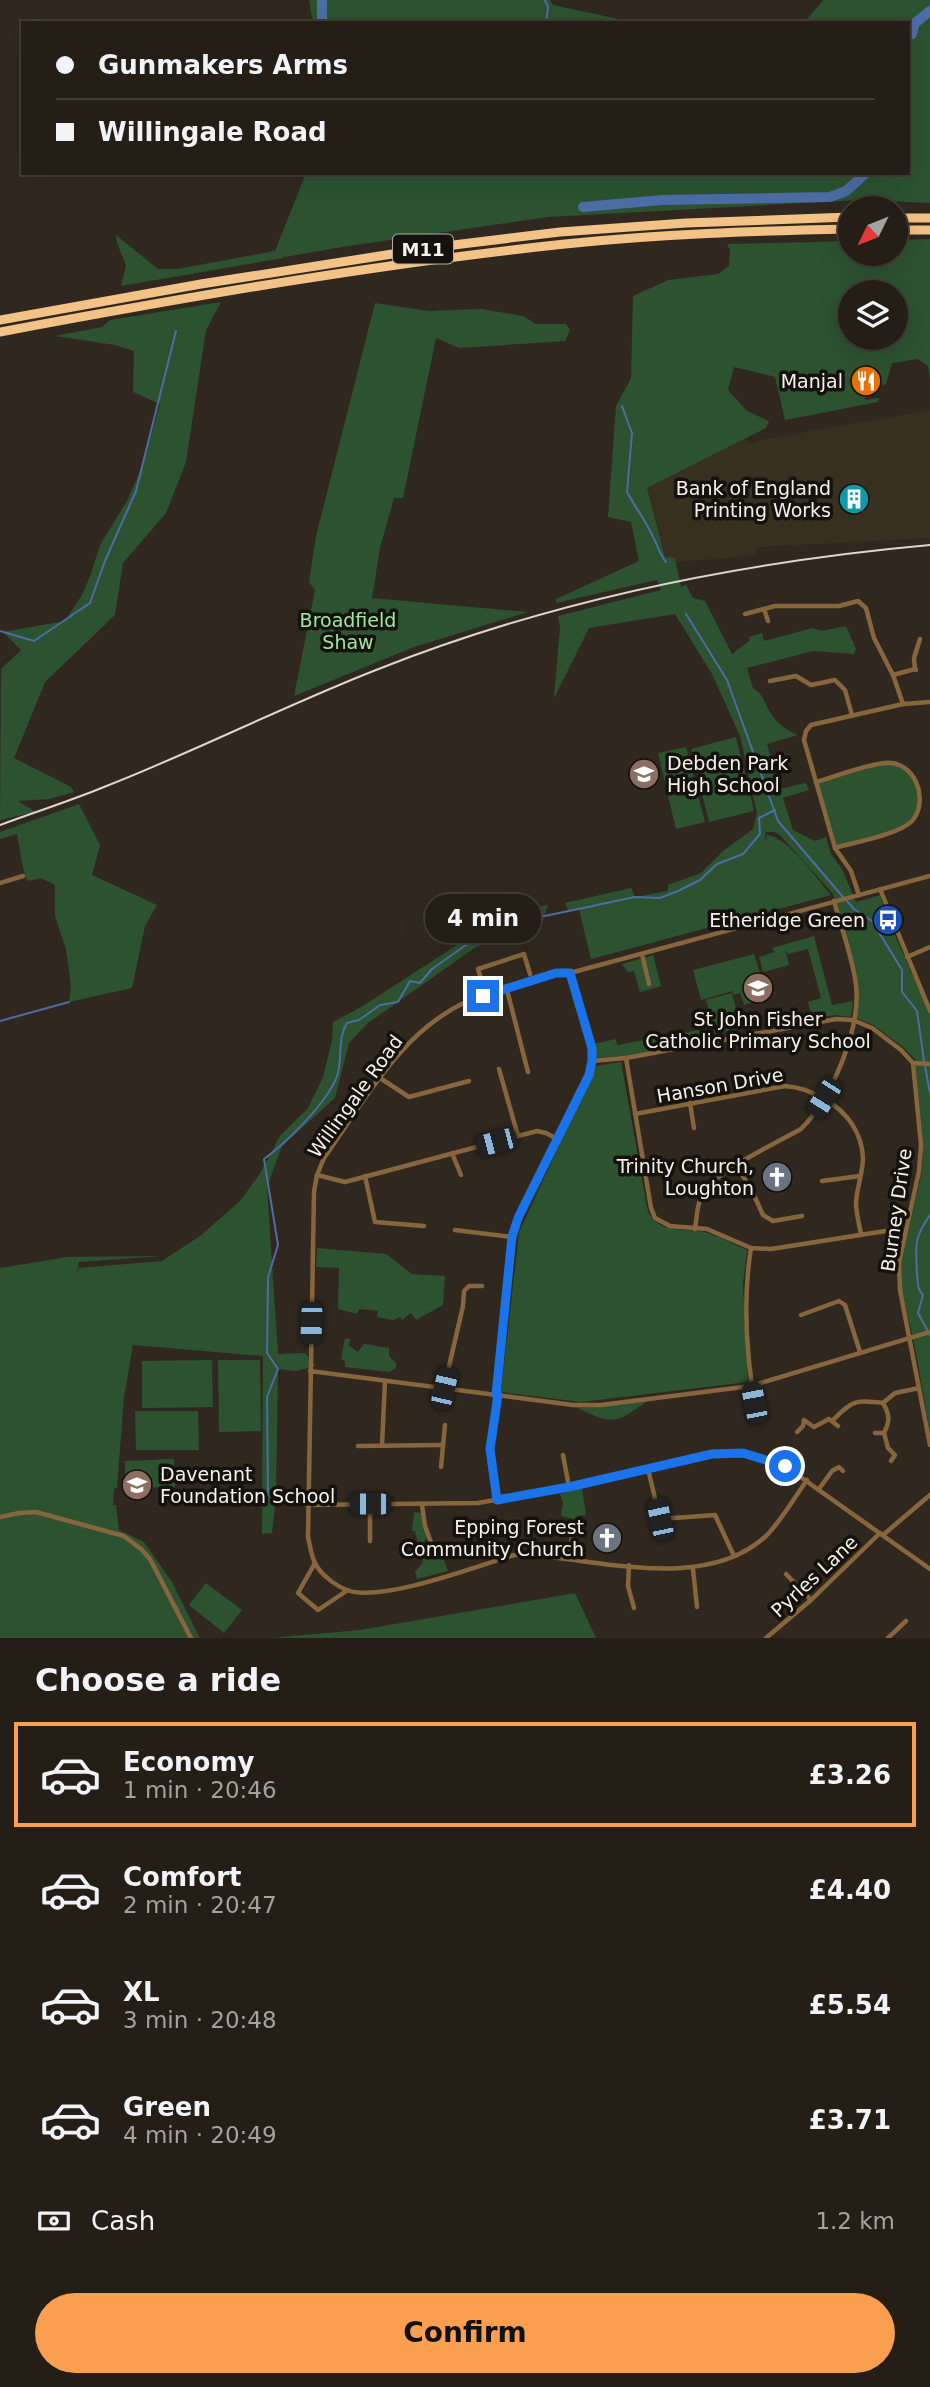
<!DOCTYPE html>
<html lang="en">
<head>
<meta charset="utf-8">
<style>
  body { margin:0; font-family:"DejaVu Sans",sans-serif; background:#2c2720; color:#f1f3f6; height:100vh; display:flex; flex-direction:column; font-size:26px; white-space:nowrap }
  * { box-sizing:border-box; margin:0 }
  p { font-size:23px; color:#a3a2a1 }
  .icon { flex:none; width:38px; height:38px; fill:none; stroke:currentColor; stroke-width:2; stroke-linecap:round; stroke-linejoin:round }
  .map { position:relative; height:1638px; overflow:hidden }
  .details { display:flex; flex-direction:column; background:#241e17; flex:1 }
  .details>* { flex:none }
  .banner { position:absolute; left:21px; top:21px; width:889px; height:154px; border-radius:0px; box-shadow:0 7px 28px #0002,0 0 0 2px #413c36; display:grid; align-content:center; height:154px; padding:0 35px; background:#241e17 }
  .needle { width:46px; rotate:227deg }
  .fabs { position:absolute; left:838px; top:196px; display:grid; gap:14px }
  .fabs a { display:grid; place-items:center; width:70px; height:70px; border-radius:50%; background:#241e17; box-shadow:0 7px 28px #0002,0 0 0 2px #413c36; font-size:35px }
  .end { position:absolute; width:32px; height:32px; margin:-16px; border:9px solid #1a73e8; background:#fff; box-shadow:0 0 0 4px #fff }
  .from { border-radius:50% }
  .bubble { position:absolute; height:49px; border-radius:24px; background:#241e17; box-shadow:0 7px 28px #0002,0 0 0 2px #413c36; font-size:23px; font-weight:600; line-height:49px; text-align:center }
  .car { position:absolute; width:21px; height:42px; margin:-21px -10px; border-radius:9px; box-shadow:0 0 5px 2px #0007; background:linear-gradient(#222 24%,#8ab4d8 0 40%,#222 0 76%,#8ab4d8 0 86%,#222 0) }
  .banner b { display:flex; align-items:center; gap:24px; height:66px; font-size:26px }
  .banner b+b { border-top:2px solid #413c36 }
  .banner i { width:18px; height:18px; background:#f1f3f6 }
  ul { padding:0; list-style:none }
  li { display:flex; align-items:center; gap:21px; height:105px; margin:0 14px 10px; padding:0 21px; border:4px solid transparent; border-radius:0px }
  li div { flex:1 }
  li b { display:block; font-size:26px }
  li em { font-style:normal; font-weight:600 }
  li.current { border-color:#fa9f4f }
  li>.icon { width:63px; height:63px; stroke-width:1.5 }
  h2 { padding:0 35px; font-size:32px; line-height:84px }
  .pay { display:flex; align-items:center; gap:18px; height:77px; padding:0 35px; font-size:26px }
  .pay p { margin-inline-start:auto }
  .primary-button { display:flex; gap:14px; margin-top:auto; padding:14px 35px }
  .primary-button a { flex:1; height:80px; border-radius:42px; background:#fa9f4f; color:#111; font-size:28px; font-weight:600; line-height:80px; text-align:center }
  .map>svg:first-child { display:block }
</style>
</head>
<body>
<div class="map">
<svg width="930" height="1638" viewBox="0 0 930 1638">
  <rect width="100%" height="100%" fill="#30281f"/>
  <path fill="#37301f" d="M 930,410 L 930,538 L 757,547 L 756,555 L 667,563 L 647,488 L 743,439 L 751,444 L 760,440 Z"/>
  <g fill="#2c5230" fill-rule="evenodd">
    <path d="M 309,0 L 550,0 L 553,5 L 637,23 L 313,23 Z"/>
    <path d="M 823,0 L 930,0 L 930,203 L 860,200 L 548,217 L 342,247 L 285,257 L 282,256 L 283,258 L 121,286 L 126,265 L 117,243 L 116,235 L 158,269 L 177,269 L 275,251 L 306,173 L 908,173 L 908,23 L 804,23 Z"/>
    <path d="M 930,239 L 930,378 L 928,366 L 918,359 L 892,363 L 886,384 L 864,390 L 865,400 L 879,398 L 878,402 L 785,420 L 775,377 L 734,367 L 728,390 L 747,411 L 769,421 L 766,428 L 647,488 L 665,557 L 675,558 L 681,587 L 686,585 L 693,598 L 705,601 L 732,654 L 749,641 L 749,637 L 762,633 L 764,641 L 813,628 L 821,631 L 846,626 L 856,649 L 854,654 L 813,651 L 747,668 L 753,688 C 762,694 763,698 767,707 C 774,721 785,730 798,735 L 767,744 L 780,789 L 806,783 L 809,790 L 783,798 L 793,830 L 815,841 L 826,837 L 831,854 L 842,869 L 856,902 L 880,895 L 888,920 L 930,1014 L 930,1432 L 914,1342 L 902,1291 L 901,1263 L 922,1171 L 923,1144 L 915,1059 L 903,1047 L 873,1025 L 856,1018 L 858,984 L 833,894 L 781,836 L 775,832 L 766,832 L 764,843 L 767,835 C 788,837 817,879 831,895 L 591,959 L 579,909 L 600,904 L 568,910 L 565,903 L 631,888 L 635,897 L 668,891 L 668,885 L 701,873 L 723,851 L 753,829 L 757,813 L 740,736 L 712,674 L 675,614 L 589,628 L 554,698 L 560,627 L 558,616 L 661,590 L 657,580 L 556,603 L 556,599 L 639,561 L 631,522 L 608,517 L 616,406 L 631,378 L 633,296 L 668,280 L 718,274 L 729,266 L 730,250 L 727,244 L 850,241 L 850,254 L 896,254 L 896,240 ZM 850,292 L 896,292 L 896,338 L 850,338 Z"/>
    <path d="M 221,302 L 206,330 L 186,462 L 166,513 L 123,563 L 115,615 L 45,682 L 14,758 L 71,787 L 74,792 L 49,799 L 18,801 L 36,812 L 0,820 L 1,669 L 21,650 L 3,632 L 65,621 L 82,595 L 91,574 L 100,545 L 127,501 L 143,465 L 160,404 L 133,392 L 134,351 L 115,345 L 55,336 L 102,327 L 110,320 Z"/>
    <path d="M 375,303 L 429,311 L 481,309 L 523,316 L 536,324 L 566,324 L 570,330 L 565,341 L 459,348 L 436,338 L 403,498 L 394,498 L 380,548 L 372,598 L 528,612 L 414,647 L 294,696 L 315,590 L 309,582 L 316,536 Z"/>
    <path d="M 736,737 L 754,811 L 709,822 L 691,749 Z"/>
    <path d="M 686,747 L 705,822 L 676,829 L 658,753 Z"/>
    <path d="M 887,762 C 902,767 915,772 920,788 C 930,831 864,839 835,848 L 816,782 Z"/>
    <path d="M 79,804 L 100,845 L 92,875 L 157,905 L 145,926 L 132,988 L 69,1002 L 71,986 L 66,949 L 55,916 L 55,885 L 41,878 L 28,881 C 22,872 20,847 17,834 L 0,839 L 0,832 Z"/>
    <path d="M 548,905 L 542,922 L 476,947 L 368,1023 L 349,1043 L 335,1098 L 282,1146 L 267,1187 L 278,1354 L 305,1353 L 316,1366 L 296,1371 L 278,1369 L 276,1496 L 272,1533 L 262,1534 L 263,1356 L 133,1345 L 124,1397 L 117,1488 L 114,1489 L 113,1505 L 116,1505 L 119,1530 L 144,1542 L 172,1582 L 200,1638 L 0,1638 L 0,1268 L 68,1257 L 162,1256 L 79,1262 L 77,1275 L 79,1268 L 162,1261 L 200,1236 L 240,1201 L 259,1175 L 280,1136 L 308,1108 L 323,1077 L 332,1040 L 333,1022 L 363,1006 L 460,943 L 507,926 L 518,911 Z"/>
    <path d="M 814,936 L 832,1005 L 853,1001 L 851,1017 L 835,1015 L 812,1019 L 808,1002 L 821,998 L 808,949 L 788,954 L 785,949 L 789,965 L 763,972 L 759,957 L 775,952 L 772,948 Z"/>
    <path d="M 754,954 L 761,976 L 758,981 L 749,984 L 750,990 L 754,989 L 756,997 L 752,998 L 753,1002 L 744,1005 L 740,993 L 734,995 L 732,991 L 701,1000 L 693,970 Z"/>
    <path d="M 653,955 L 661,986 L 640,992 L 634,971 L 628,972 L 622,964 Z"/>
    <path d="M 732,993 L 741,1027 L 715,1034 L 706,1000 Z"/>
    <path d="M 699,1030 L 703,1041 L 626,1056 L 594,1058 L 593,1044 L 616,1039 L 617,1045 Z"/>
    <path d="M 621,1062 L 648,1212 C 659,1234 684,1228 704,1232 C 719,1236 733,1244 747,1250 L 743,1284 L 748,1382 L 581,1402 L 501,1392 L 519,1232 L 596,1066 Z"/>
    <path d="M 317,1248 L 386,1254 L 412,1274 L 445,1276 L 443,1305 L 416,1320 L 411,1313 L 402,1320 L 400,1317 L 393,1320 L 377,1317 L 378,1311 L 359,1309 L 357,1314 L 338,1309 L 339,1268 L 316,1267 Z"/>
    <path d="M 345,1338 L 351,1339 L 348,1345 L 358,1352 L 364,1344 L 389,1348 L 389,1356 L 396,1363 L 396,1368 L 389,1372 L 345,1367 L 345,1361 L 341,1359 Z"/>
    <path d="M 212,1360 L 213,1407 L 142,1408 L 142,1361 Z"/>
    <path d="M 218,1360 L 260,1360 L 261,1431 L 219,1432 Z"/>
    <path d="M 647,1401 C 615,1425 612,1425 576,1407 L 601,1407 Z"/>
    <path d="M 135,1411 L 198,1411 L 199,1450 L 136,1450 Z"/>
    <path d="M 174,1459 L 175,1487 L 125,1488 L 125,1461 Z"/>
    <path d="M 582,1488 L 586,1515 L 578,1516 L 578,1520 L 561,1516 L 563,1503 L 560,1494 Z"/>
    <path d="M 414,1512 L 421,1513 L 427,1536 L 423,1544 L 427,1555 L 434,1553 L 436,1559 L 443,1557 L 448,1571 L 417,1579 L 415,1572 L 423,1562 L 415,1531 L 412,1531 Z"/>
    <path d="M 206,1583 L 242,1610 L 224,1633 L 189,1605 Z"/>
    <path d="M 575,1593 L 596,1638 L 270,1638 L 360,1630 Z"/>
  </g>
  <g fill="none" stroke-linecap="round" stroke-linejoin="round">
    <g stroke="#4d6da6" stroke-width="2">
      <path d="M 545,0 L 548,7 L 546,23"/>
      <path d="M 622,406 L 632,433 L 627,492 C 635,507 646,521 653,537 C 658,546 659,554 666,562"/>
      <path d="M 686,614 L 727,680 L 778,821 L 843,897"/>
      <path d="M 0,631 L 34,641 L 90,603 L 105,561 L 136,491 L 176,331"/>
      <path d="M 847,901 L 854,909 L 872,921 L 902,970 L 902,992 L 917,1011 L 924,1061"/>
      <path d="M 0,1021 L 69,1002"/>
      <path d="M 925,1066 L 930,1093"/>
      <path d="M 930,1215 C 913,1239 916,1246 917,1274 C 918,1283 917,1289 923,1295 L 918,1313 L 930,1335"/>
      <path d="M 268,1496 L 267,1397 L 278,1369 L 267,1353 L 268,1277 L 278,1245 L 264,1159 C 285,1144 328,1102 337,1076 C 343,1058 337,1039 347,1023 L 359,1020 L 380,1005 L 398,1002 L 410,981 L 420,983 L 432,969 L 466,945 L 488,938 L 521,921 L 635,897 L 660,898 L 678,891 L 700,880 L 717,864 L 743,854 L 760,834 L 759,818 L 775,810"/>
    </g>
    <g stroke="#4d6da6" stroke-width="10">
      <path d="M 322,23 L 322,0"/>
      <path d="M 908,34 L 912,34 L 915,23 L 930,11"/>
      <path d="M 583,207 L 662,200 L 830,197 L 846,191 L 866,173"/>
    </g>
    <g stroke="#87663e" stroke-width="4.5">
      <path d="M 764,609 L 768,621"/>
      <path d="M 745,614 L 775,606 L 839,606 L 858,601 L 866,608 L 874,638 L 893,675 L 903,704"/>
      <path d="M 915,669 L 914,658 L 920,639"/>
      <path d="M 893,675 L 915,669 L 916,670"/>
      <path d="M 770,681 L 796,676 L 811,685 L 835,680 L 845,690 L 852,715"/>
      <path d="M 816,782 C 837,776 864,765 885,763 C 915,760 930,800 912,821 C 898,835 855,842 835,848"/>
      <path d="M 0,883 L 23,876"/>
      <path d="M 880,889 L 930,1011"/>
      <path d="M 859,895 L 851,871 L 835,848 L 804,740 L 806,731 L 811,725 L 903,704 L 930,702"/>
      <path d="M 642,954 L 649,984"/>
      <path d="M 907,957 L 930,947"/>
      <path d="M 507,990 L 528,1072"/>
      <path d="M 486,995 L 478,969 L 524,954 L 530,974"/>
      <path d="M 626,1058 L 651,1208 L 655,1218 L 670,1226 L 707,1229 L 751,1248 L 771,1249 L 892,1230 L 905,1232"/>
      <path d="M 592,1061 L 626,1058 L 836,1019 L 853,1020 L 872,1028 L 901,1050 L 913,1063 L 921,1145 L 919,1171 L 899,1263 L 900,1290 L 930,1445"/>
      <path d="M 913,1063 L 930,1064"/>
      <path d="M 499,1069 L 518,1136"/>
      <path d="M 380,1078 L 409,1097 L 469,1081"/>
      <path d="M 690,1103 L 694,1128"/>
      <path d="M 635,1114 L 785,1086 C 801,1087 813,1092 826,1100 C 847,1112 862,1133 863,1158 C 863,1172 857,1187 856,1202 C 856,1212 859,1224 861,1234"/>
      <path d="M 452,1153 L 461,1175"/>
      <path d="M 737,1166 L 753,1193 L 763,1215 L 773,1221 L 802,1216"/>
      <path d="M 317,1175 L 345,1182 L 537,1131 L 546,1133 L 557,1139"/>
      <path d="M 365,1176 L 375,1222 L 424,1226"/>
      <path d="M 822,1181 L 860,1176"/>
      <path d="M 695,1229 C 697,1216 697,1202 704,1191 C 717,1171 778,1142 801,1129 C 832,1098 861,1029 856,985 C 853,959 841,927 834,901"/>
      <path d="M 455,1230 L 512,1237"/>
      <path d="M 751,1248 C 742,1303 747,1363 757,1418"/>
      <path d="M 801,1315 L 839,1301 L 845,1305 L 860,1352"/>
      <path d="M 310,1371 L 573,1405 L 601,1405 L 751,1386 L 930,1332"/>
      <path d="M 444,1388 L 463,1306 L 464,1291 L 469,1286 L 482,1286"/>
      <path d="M 496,1395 L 512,1237 L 518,1218 L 589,1075 C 596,1041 580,1006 570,973"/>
      <path d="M 883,1403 C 890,1415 890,1421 884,1433"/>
      <path d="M 833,1420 C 853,1400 855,1400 883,1403 L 895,1393 L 919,1388"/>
      <path d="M 797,1432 L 803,1426 L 804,1420 L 814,1427 L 829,1419 L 838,1426"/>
      <path d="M 875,1433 L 884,1433"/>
      <path d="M 884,1433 L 888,1448 L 895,1455 L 891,1461"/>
      <path d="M 382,1445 L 385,1381"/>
      <path d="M 358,1446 L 441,1445"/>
      <path d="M 563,1455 L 569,1487"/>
      <path d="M 441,1467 L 445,1425"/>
      <path d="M 648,1469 L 660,1519 L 715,1515 L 734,1556"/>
      <path d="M 807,1480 C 794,1498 782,1520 766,1536 C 708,1590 606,1562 534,1555 L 514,1555 C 478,1566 381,1603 347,1590 C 336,1586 320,1574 315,1563 C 311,1555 310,1545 308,1537 L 314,1192 L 317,1175 L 324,1158 C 364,1101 401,1031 468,1001 C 496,989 527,985 556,973 L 570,973 L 930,876"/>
      <path d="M 819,1489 L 832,1471 L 839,1467 L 843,1471"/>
      <path d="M 497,1500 L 490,1449 L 498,1395"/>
      <path d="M 306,1505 L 478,1503 L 569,1487 L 712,1454 L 743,1453 L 785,1466 L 930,1569"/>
      <path d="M 370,1505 L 370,1541"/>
      <path d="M 422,1505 L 425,1526 L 433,1548"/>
      <path d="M 0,1517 L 19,1513 L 36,1512 L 124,1536 L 141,1549 L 150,1559 L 191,1638"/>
      <path d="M 883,1535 L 930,1495"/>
      <path d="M 570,1558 L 573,1524"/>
      <path d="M 315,1563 L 298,1593 L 318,1610 L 348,1590"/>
      <path d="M 629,1565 L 628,1586 L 634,1608"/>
      <path d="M 693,1569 L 697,1607"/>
      <path d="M 786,1574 L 811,1600"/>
      <path d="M 766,1638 L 811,1600 L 880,1533"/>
      <path d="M 888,1638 L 906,1621"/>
    </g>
    <g stroke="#f3c287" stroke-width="9">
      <path d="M 896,218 L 930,218"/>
      <path d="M 896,230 L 930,230"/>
      <path d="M 0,320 L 201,284 L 437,247 L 560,232 L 686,223 L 850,217"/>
      <path d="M 0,332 C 187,297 376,264 565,244 C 660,234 755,231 850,229"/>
    </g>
    <path stroke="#dcd5d0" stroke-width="2" d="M 0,825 C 35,812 70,801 104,787 C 196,751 284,706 376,670 C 552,600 741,562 930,545"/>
  </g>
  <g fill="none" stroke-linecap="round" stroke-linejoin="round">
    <path stroke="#1a73e8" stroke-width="9" d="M 483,996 L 556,973 L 570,973 L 592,1048 L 592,1061 L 589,1075 L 518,1218 L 512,1237 L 496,1395 L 498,1395 L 490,1449 L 497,1500 L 569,1487 L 712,1454 L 743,1453 L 785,1466"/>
  </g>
  <defs>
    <g id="restaurant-disc" transform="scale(1.575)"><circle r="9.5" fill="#e8710a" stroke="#15110d"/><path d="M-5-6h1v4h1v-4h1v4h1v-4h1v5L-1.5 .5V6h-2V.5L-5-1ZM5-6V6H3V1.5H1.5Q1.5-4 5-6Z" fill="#fff"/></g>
    <g id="building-disc" transform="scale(1.575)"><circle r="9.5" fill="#0f9aa8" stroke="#15110d"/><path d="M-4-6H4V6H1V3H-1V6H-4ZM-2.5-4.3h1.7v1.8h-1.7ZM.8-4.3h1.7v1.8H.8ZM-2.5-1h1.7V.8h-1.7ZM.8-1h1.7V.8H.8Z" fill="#fff"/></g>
    <g id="school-disc" transform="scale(1.575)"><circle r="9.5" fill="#8d6e63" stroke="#15110d"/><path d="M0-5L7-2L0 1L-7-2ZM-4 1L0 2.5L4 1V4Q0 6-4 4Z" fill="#fff"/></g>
    <g id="bus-disc" transform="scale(1.575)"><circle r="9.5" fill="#1a4fb4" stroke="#15110d"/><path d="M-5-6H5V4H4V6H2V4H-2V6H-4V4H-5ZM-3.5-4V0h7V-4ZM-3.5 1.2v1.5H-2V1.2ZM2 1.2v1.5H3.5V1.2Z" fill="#fff"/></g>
    <g id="church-disc" transform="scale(1.575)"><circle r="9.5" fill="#6b7280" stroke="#15110d"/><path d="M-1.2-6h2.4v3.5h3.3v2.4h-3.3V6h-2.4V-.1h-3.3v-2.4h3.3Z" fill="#fff"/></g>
  </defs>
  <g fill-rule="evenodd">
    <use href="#restaurant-disc" x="866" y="381"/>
    <use href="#building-disc" x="854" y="499"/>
    <use href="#school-disc" x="644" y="774"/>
    <use href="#bus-disc" x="888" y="920"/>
    <use href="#school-disc" x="758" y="988"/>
    <use href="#church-disc" x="777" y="1177"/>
    <use href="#school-disc" x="137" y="1485"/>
    <use href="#church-disc" x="607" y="1538"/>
  </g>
  <g text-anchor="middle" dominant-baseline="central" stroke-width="7" stroke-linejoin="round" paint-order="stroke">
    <rect fill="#15110d" stroke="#b3aea9" stroke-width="2" x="393" y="234.5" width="60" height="29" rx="5"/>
    <g font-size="18" font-weight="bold" fill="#f7f1ec">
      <text x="423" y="249">M11</text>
    </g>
    <g font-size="19" fill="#f7f1ec" stroke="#15110d" text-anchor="end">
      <text x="843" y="381">Manjal</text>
      <text x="831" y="488">Bank of England<tspan x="831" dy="22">Printing Works</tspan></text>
      <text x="667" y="763" text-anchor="start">Debden Park<tspan x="667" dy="22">High School</tspan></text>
      <text x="865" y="920">Etheridge Green</text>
      <text x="758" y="1019" text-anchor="middle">St John Fisher<tspan x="758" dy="22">Catholic Primary School</tspan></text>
      <text x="754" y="1166">Trinity Church,<tspan x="754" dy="22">Loughton</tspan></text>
      <text x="160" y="1474" text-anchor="start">Davenant<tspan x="160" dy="22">Foundation School</tspan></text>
      <text x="584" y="1527">Epping Forest<tspan x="584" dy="22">Community Church</tspan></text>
    </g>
    <g font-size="19" fill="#9aeaa1" stroke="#15110d">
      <text x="348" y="620">Broadfield<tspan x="348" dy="22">Shaw</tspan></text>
    </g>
    <g font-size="19" fill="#f7f1ec" stroke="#15110d">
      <text transform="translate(720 1085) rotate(-10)">Hanson Drive</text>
      <text transform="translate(355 1096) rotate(-54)">Willingale Road</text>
      <text transform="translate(896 1210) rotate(-82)">Burney Drive</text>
      <text transform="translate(814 1576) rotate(-43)">Pyrles Lane</text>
    </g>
  </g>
</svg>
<div class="fabs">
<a><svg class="needle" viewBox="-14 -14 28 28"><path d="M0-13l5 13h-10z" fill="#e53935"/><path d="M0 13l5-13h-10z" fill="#a3a2a1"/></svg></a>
<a><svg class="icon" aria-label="layers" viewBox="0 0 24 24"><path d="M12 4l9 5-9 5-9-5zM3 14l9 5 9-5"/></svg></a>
</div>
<i class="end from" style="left:785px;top:1466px"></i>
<i class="end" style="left:483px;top:996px"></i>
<div class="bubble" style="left:425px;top:894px;width:116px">4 min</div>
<i class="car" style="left:824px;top:1098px;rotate:212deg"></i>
<i class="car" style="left:496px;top:1142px;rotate:255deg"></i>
<i class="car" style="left:311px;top:1323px;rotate:182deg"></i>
<i class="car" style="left:444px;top:1388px;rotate:13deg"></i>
<i class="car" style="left:754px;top:1402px;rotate:349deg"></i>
<i class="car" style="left:370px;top:1504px;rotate:270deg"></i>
<i class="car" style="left:660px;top:1519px;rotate:348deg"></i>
<div class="banner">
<b><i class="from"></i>Gunmakers Arms</b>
<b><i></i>Willingale Road</b>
</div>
</div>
<section class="details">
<h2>Choose a ride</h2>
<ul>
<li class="current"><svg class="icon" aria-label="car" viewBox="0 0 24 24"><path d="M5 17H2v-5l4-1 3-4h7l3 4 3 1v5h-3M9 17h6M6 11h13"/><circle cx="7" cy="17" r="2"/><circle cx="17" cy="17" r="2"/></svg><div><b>Economy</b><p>1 min · 20:46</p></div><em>£3.26</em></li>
<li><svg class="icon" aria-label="car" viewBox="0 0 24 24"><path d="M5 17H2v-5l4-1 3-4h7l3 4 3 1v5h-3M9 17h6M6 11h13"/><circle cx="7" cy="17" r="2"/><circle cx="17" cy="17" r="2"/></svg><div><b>Comfort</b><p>2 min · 20:47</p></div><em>£4.40</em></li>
<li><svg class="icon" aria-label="car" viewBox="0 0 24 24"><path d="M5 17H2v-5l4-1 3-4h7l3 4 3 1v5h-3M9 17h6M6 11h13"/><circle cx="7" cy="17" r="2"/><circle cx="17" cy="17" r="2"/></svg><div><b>XL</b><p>3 min · 20:48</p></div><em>£5.54</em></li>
<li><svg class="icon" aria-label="car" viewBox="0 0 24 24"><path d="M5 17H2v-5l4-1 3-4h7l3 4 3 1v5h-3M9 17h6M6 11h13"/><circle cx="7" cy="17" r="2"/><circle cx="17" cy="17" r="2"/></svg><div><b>Green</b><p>4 min · 20:49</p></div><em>£3.71</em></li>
</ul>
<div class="pay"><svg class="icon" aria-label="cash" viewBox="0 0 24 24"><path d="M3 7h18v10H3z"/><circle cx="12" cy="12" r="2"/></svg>Cash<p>1.2 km</p></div>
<div class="primary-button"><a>Confirm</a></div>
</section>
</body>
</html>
